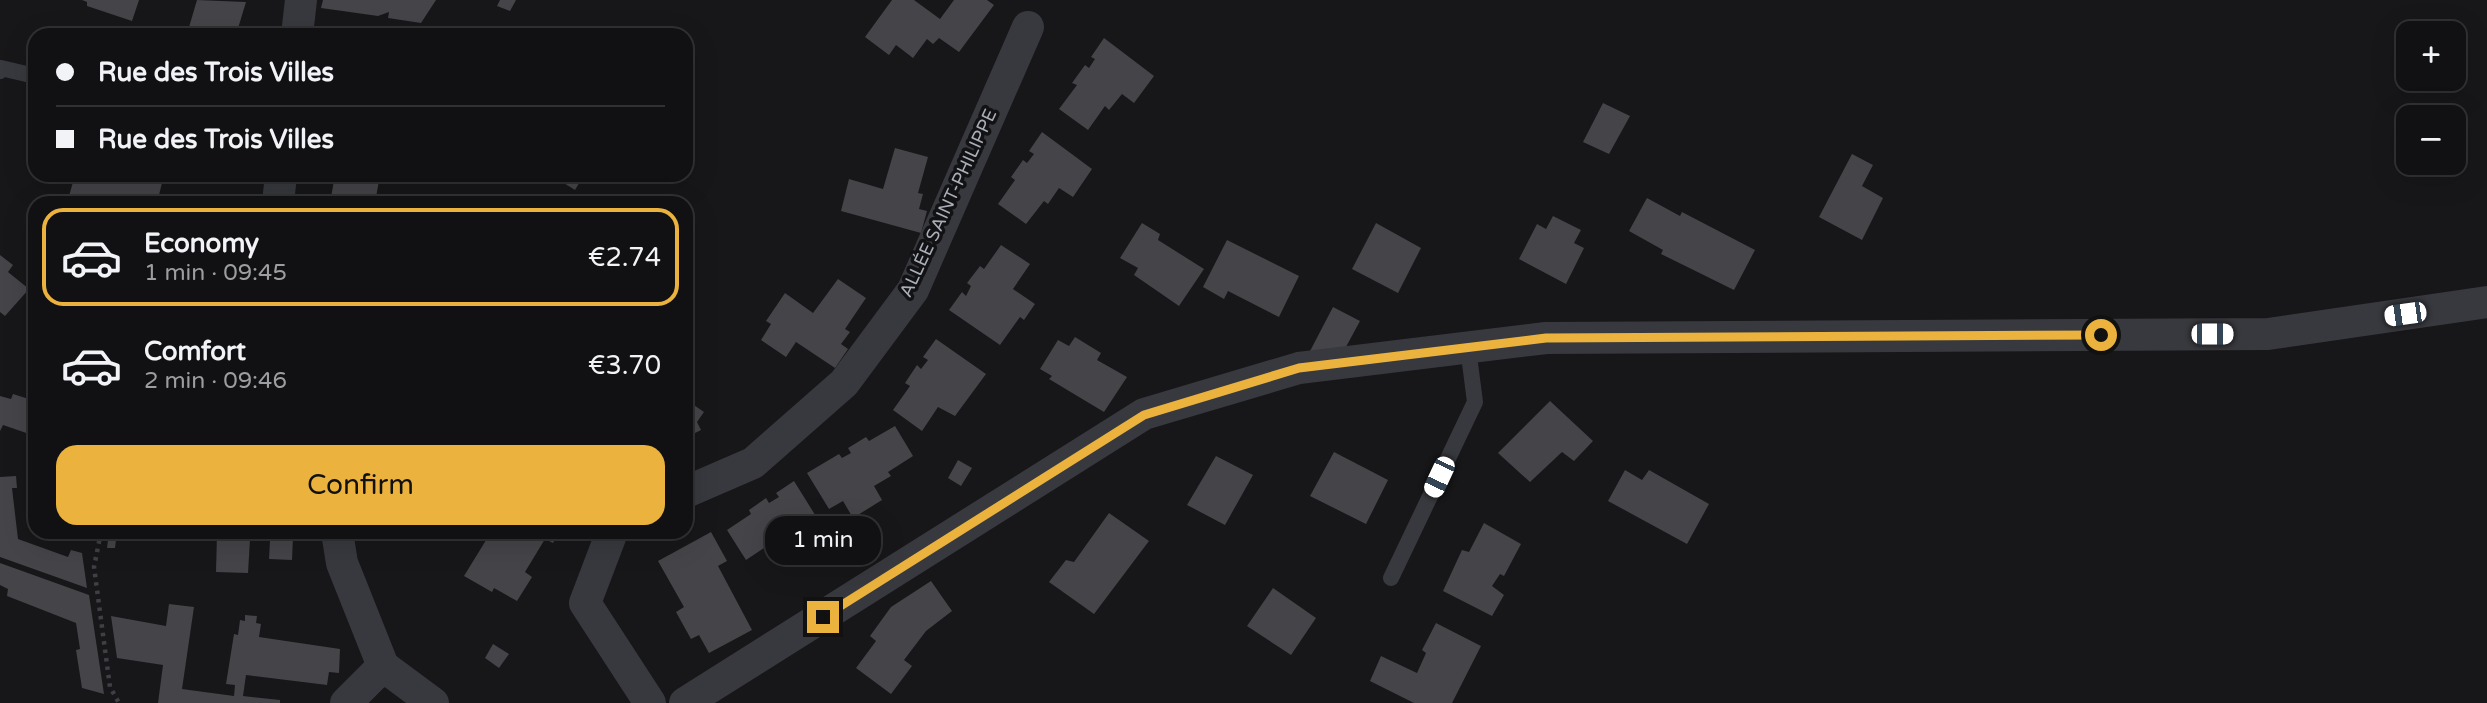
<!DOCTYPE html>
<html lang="en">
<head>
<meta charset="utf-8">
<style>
  body { margin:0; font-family:"Varela Round",sans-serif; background:#1a1a1c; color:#f1f3f6; height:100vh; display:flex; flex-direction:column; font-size:26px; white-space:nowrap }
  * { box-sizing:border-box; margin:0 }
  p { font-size:23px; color:#9c9da0 }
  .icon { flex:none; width:38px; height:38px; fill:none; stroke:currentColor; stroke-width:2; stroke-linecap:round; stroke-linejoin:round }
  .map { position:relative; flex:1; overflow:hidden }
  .sheet { position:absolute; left:28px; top:196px; width:665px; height:343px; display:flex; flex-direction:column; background:#111113; border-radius:21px; box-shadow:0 7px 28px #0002,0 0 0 2px #303133 }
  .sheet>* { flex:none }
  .hud { position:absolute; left:28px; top:28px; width:665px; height:154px; border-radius:21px; box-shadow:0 7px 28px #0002,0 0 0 2px #303133; display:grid; align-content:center; height:154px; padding:0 28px; background:#111113 }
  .buttons { position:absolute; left:2396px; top:21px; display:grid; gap:14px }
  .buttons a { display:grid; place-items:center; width:70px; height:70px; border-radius:14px; background:#111113; box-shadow:0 7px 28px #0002,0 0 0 2px #303133; font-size:35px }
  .end { position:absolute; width:32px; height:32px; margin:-16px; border:9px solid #ebb33d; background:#111; box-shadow:0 0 0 4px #111 }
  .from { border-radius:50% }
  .bubble { position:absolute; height:49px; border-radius:21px; background:#111113; box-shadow:0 7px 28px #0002,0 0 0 2px #303133; font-size:23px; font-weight:600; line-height:49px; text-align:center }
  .car { position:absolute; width:21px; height:42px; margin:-21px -10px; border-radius:9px; box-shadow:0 0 5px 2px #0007; background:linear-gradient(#fff 24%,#345 0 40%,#fff 0 76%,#345 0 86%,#fff 0) }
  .hud b { display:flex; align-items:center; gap:24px; height:66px; font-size:26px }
  .hud b+b { border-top:2px solid #303133 }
  .hud i { width:18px; height:18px; background:#f1f3f6 }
  ul { padding:12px 0 0; list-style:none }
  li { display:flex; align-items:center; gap:21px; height:98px; margin:0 14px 10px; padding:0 14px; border:4px solid transparent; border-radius:21px }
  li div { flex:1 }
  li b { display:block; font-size:26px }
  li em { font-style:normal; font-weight:600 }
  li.selected { border-color:#ebb33d }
  li>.icon { width:63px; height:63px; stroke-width:1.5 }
  .action { display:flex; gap:14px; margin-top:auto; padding:14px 28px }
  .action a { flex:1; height:80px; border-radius:21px; background:#ebb33d; color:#111; font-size:28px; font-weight:600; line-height:80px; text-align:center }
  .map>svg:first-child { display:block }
</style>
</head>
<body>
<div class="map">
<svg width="2487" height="703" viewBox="0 0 2487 703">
  <rect width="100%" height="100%" fill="#171719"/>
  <g fill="#444449">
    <path d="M 82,0 L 139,0 L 132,21 L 87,6 L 87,2 Z"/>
    <path d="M 197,0 L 246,2 L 236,35 L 187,34 Z"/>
    <path d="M 323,0 L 436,0 L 421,23 L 388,18 L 389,12 L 378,16 L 321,8 Z"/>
    <path d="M 500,0 L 516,0 L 510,11 L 497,6 Z"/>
    <path d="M 892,0 L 914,0 L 940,19 L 954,0 L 987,0 L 994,5 L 959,52 L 939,38 L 933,44 L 927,39 L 913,58 L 896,45 L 889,55 L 865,37 Z"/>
    <path d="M 1104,38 L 1154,76 L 1134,103 L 1122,94 L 1109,110 L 1105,106 L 1088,130 L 1059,109 L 1077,85 L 1072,83 L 1085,65 L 1089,68 L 1095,59 L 1091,57 Z"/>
    <path d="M 1603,103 L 1630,116 L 1609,154 L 1583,142 Z"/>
    <path d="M 1042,132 L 1092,169 L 1073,197 L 1059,188 L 1048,204 L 1044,201 L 1026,224 L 998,204 L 1015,180 L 1011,177 L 1023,160 L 1027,163 L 1034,154 L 1029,151 Z"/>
    <path d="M 895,148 L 928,157 L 918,193 L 923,194 L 919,209 L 927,211 L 921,233 L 841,211 L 849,179 L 883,189 Z"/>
    <path d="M 1852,154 L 1873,165 L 1862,186 L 1883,198 L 1862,240 L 1819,217 Z"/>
    <path d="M 75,175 L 164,175 L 157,203 L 67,203 Z"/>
    <path d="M 335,175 L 380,175 L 375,203 L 330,203 Z"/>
    <path d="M 551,175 L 584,175 L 575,190 Z"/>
    <path d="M 1647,198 L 1680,216 L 1682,212 L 1755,250 L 1734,290 L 1661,254 L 1663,250 L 1629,231 Z"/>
    <path d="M 1553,216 L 1581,230 L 1574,243 L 1584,248 L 1566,284 L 1519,259 L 1537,224 L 1546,229 Z"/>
    <path d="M 1142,223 L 1160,234 L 1158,240 L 1204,269 L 1179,306 L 1134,275 L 1138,268 L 1120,258 Z"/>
    <path d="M 1376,223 L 1421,248 L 1398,293 L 1352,269 Z"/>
    <path d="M 1227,240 L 1299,276 L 1279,317 L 1228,291 L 1224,299 L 1203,287 Z"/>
    <path d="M 1001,245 L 1030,264 L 1013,289 L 1035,304 L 1024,320 L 1020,317 L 1000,345 L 949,310 L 962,292 L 966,296 L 971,286 L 967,283 L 980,266 L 984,269 Z"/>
    <path d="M 0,255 L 13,265 L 8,272 L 29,289 L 5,316 L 0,312 Z"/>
    <path d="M 838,279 L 866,298 L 845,329 L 850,332 L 841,344 L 848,349 L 835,368 L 796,342 L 786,357 L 761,340 L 771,324 L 766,321 L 785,293 L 813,313 Z"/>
    <path d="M 1333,307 L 1360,321 L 1340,358 L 1308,355 Z"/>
    <path d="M 1075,337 L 1101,353 L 1097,360 L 1127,377 L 1104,412 L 1049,379 L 1052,376 L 1040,369 L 1058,340 L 1069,346 Z"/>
    <path d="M 936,339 L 986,374 L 955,416 L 938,407 L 922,431 L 893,410 L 910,386 L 905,383 L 917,365 L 921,369 L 928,360 L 923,357 Z"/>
    <path d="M 13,394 L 35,401 L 35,436 L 3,425 L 0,431 L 0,396 L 11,399 Z"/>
    <path d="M 688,401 L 704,412 L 697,422 L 701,430 L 687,437 L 686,402 Z"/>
    <path d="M 1550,401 L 1593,441 L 1574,461 L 1562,452 L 1530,482 L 1498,453 Z"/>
    <path d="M 895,426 L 913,456 L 888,472 L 891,476 L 874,486 L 882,500 L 853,518 L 843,501 L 829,509 L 807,473 L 839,454 L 842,458 L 851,453 L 848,448 L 866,437 L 869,441 Z"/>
    <path d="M 1334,452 L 1388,480 L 1366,524 L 1310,496 Z"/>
    <path d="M 1216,456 L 1253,475 L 1225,525 L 1187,505 Z"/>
    <path d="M 958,460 L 972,468 L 961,486 L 948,478 Z"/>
    <path d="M 1625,470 L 1642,480 L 1649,470 L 1709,504 L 1687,544 L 1608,501 Z"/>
    <path d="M 16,476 L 17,488 L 12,488 L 18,539 L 68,557 L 71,550 L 82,553 L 87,588 L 0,557 L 0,477 Z"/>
    <path d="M 794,481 L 827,534 L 798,552 L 790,538 L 773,549 L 770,544 L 746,560 L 727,530 L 751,514 L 749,510 L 766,498 L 769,503 L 779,497 L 776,493 Z"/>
    <path d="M 1109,513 L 1149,541 L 1094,614 L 1049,582 L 1066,560 L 1074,562 Z"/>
    <path d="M 1484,523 L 1521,544 L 1504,576 L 1500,574 L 1492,586 L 1504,595 L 1492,616 L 1443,591 L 1462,550 L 1469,552 Z"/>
    <path d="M 109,532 L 117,532 L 115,548 L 107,548 Z"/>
    <path d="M 217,532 L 284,532 L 284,537 L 293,537 L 292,560 L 269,559 L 270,540 L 250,539 L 248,573 L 216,572 Z"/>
    <path d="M 491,532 L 559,532 L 553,543 L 545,539 L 525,572 L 532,577 L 517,601 L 494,588 L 492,592 L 464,576 Z"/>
    <path d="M 711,532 L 727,561 L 718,566 L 752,630 L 709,653 L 699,635 L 691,639 L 676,612 L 684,607 L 658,561 Z"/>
    <path d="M 0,563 L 89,595 L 104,694 L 82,688 L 76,650 L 80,649 L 76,623 L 7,596 L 8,589 L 0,585 Z"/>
    <path d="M 931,581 L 952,611 L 926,631 L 904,660 L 912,666 L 891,694 L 856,668 L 876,641 L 870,636 L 891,607 Z"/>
    <path d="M 1273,588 L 1316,618 L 1291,655 L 1247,626 Z"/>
    <path d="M 169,604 L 194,607 L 182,689 L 234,696 L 235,685 L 226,684 L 234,634 L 238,635 L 240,620 L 245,621 L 245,615 L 257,616 L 256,623 L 261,624 L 259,637 L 340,649 L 339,673 L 329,672 L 327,685 L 246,675 L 243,696 L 280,700 L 280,703 L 158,703 L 163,665 L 117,658 L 111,616 L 166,626 Z"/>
    <path d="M 1436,623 L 1481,646 L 1452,703 L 1414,703 L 1370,681 L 1381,656 L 1417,673 L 1426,653 L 1422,650 Z"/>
    <path d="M 493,644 L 509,654 L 499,668 L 485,658 Z"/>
  </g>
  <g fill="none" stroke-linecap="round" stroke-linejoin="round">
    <path stroke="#3e4045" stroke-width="4.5" stroke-dasharray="3.5 5" stroke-linecap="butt" d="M 101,532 L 94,567 L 110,687 L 119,703"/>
    <g stroke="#38393e" stroke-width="16">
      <path d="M 0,71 L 1,68 L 35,76"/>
      <path d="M 1391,578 L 1475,402 L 1468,348"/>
    </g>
    <g stroke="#38393e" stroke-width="32">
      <path d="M 297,35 L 301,0"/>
      <path d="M 278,203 L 281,175"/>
      <path d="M 686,492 L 753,463 L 844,383 L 913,290 L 1028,27"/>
      <path d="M 337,532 L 342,563 L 383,666"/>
      <path d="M 612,532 L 585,603 L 650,703"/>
      <path d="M 346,703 L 383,666 L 433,703"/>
      <path d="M 685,703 L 1144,414 L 1299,368 L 1546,338 L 2268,334 L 2487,302"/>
    </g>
  </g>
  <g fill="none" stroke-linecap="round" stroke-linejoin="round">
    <path stroke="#ebb33d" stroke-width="9" d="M 823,617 L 1144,415 L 1299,368 L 1546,338 L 2101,335"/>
  </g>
  <g text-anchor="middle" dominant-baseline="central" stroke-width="7" stroke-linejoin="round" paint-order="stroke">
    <g font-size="18" fill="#aaaeb8" stroke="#121214">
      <text transform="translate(948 203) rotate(-65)">ALLÉE SAINT-PHILIPPE</text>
    </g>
  </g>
</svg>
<div class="buttons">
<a>+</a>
<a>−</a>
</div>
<i class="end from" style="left:2101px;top:335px"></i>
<i class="end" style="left:823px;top:617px"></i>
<div class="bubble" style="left:765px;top:516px;width:116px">1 min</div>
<i class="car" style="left:2405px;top:314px;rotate:262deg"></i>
<i class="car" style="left:2212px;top:334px;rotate:90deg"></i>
<i class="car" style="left:1439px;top:477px;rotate:205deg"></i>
<div class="hud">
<b><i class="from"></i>Rue des Trois Villes</b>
<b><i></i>Rue des Trois Villes</b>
</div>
<section class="sheet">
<ul>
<li class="selected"><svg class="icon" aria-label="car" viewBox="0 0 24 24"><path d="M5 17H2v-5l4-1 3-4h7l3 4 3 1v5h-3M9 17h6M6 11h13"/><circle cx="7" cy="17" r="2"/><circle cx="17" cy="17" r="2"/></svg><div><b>Economy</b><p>1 min · 09:45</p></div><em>€2.74</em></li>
<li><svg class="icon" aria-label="car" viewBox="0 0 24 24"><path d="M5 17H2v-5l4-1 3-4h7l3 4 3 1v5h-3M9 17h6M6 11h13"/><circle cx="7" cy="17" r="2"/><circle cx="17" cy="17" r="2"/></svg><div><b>Comfort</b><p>2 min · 09:46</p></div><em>€3.70</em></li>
</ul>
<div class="action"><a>Confirm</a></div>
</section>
</div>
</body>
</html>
